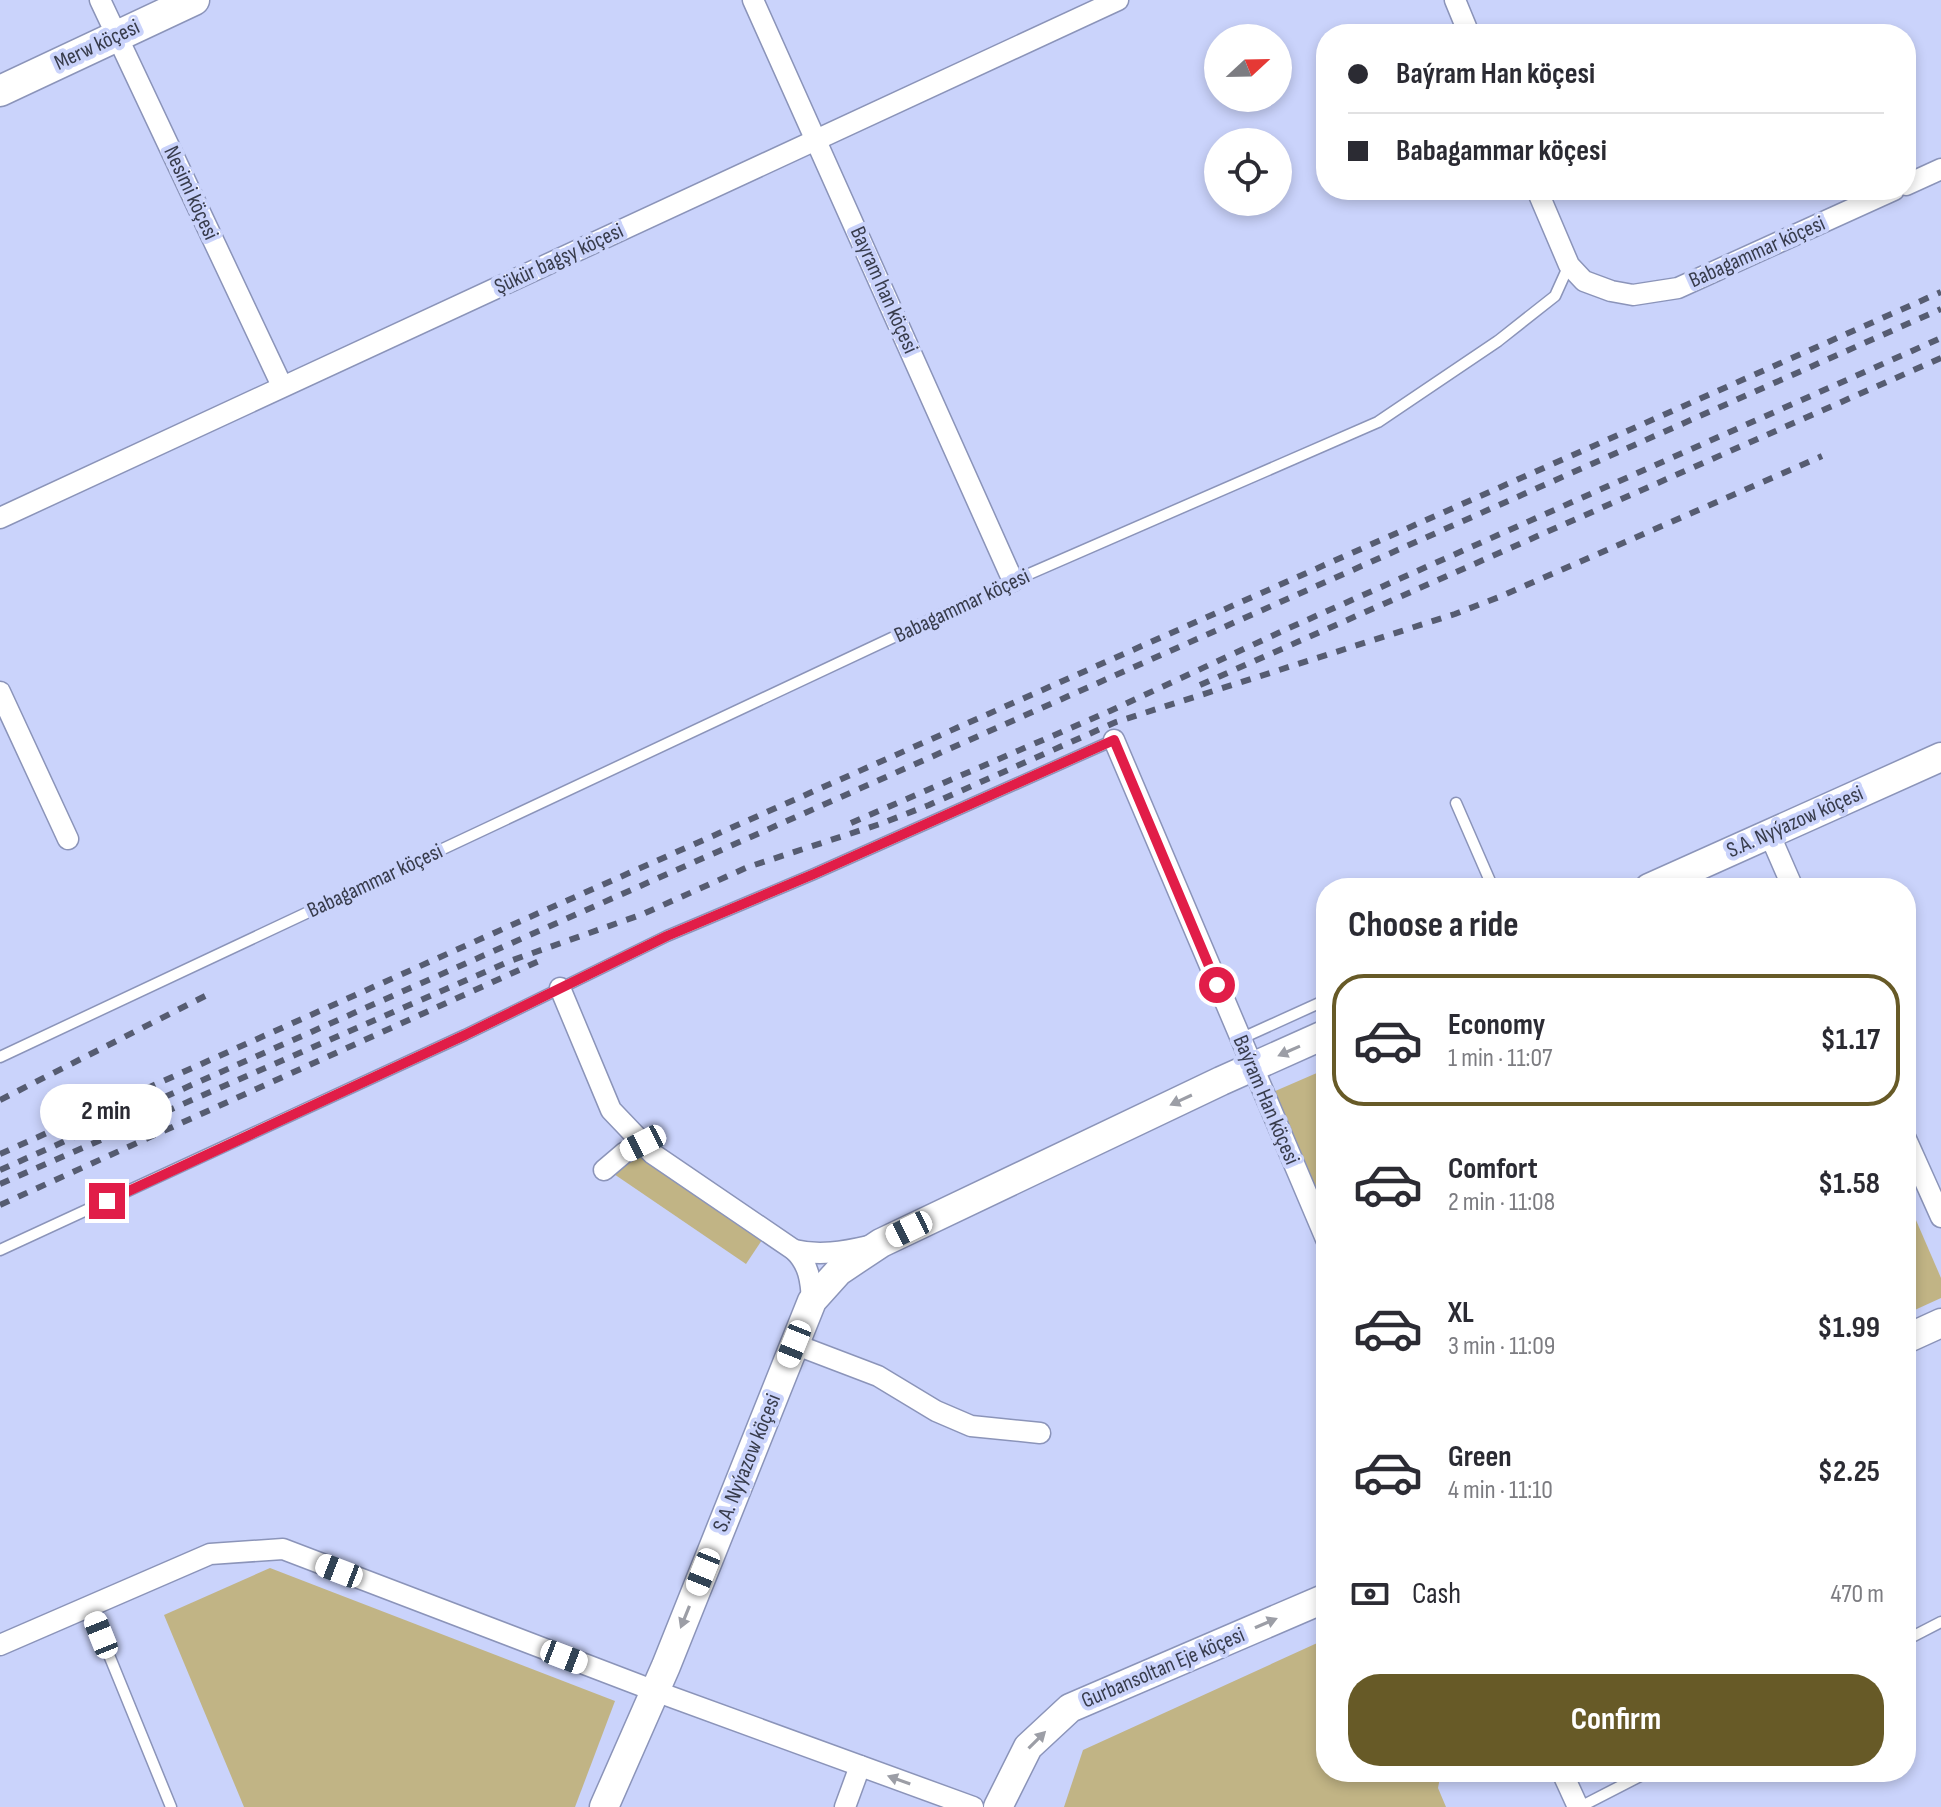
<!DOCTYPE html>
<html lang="en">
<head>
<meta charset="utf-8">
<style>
  body { margin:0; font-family:"Sofia Sans Condensed",sans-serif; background:#f2f2f3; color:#2b2b33; height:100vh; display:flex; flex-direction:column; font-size:30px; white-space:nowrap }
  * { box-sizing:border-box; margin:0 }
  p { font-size:26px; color:#7c7c81 }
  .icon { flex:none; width:44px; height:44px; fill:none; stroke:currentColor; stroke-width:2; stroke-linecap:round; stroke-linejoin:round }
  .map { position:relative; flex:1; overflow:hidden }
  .side { position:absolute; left:1316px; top:878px; width:600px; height:904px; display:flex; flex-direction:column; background:#fff; border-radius:32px; box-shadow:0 4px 12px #0003 }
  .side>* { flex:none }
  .top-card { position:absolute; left:1316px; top:24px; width:600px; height:176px; border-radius:32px; box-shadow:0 4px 12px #0003; display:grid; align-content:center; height:176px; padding:0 32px; background:#fff }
  .needle { width:52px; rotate:68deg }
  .controls { position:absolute; left:1204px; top:24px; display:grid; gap:16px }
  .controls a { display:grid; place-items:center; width:88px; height:88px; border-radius:50%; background:#fff; box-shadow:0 4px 12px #0003; font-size:40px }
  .end { position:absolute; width:36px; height:36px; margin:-18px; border:10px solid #e11d48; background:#fff; box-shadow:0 0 0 4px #fff }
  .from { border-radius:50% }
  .bubble { position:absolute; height:56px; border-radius:28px; background:#fff; box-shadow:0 4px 12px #0003; font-size:26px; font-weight:700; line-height:56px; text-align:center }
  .car { position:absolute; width:24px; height:48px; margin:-24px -12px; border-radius:10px; box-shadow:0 0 6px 2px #0007; background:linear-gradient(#fff 24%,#345 0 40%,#fff 0 76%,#345 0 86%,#fff 0) }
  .top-card b { display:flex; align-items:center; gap:28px; height:76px; font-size:30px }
  .top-card b+b { border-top:2px solid #e1e1e2 }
  .top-card i { width:20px; height:20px; background:#2b2b33 }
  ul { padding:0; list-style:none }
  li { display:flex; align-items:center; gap:24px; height:132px; margin:0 16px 12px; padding:0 16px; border:4px solid transparent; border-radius:32px }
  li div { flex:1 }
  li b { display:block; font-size:30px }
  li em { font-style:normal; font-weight:700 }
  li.selected { border-color:#675a27 }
  li>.icon { width:72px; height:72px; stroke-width:1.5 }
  h2 { padding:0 32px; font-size:36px; line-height:96px }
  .pay { display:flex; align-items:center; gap:20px; height:88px; padding:0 32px; font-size:30px }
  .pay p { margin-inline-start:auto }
  .button { display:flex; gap:16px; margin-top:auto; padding:16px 32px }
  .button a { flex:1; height:92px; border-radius:32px; background:#675a27; color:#fff; font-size:32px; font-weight:700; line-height:92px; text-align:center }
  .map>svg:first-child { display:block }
</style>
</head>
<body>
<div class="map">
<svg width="1941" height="1807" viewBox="0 0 1941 1807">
  <rect width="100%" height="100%" fill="#cad3fb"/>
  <g fill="#c1b485">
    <path d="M 1326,1069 L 1326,1215 L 1273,1092 Z"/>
    <path d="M 640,1153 L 764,1237 L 746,1264 L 611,1172 Z"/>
    <path d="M 1906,1197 L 1941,1278 L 1941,1298 L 1906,1314 Z"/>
    <path d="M 270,1568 L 615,1701 L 575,1807 L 244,1807 L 164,1615 Z"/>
    <path d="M 1326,1639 L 1326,1772 L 1441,1772 L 1438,1788 L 1446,1807 L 1064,1807 L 1083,1750 Z"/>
  </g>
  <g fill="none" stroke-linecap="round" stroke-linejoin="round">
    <g stroke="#8b94b9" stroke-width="13">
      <g id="lane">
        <path d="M 1456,803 L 1493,888"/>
        <path d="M 1240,1039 L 1326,1000"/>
        <path d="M 0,1057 L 1013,581 L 1378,422 L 1498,341 L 1555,296 L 1569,265"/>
        <path d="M 0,1250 L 465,1035 L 667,936 L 814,874 L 1114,740"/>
        <path d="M 89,1606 L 171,1807"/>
        <path d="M 1906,1640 L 1941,1622"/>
        <path d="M 1580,1807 L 1648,1772"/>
      </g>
    </g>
    <g stroke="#8b94b9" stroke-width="23">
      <g id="street">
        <path d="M 100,0 L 282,386"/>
        <path d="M 753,0 L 1013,581"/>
        <path d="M 1455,0 L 1469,34"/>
        <path d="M 1906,185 L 1941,169"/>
        <path d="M 1537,190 L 1569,265 L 1584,281 L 1611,291 L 1633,295 L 1678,288 L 1894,190"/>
        <path d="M 0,518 L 1118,0"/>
        <path d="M 0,692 L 68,839"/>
        <path d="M 1114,740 L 1326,1239"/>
        <path d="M 1769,833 L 1793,888"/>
        <path d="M 560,988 L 611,1110 L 653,1154 L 794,1250 C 809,1264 811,1281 812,1301"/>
        <path d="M 1906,1139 L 1941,1217"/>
        <path d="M 604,1170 L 624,1153 L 643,1143"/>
        <path d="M 794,1250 C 819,1256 843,1252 869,1246"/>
        <path d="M 794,1344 L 878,1376 L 936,1411 L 971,1426 L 1040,1433"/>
        <path d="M 0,1645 L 210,1554 L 283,1549 L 655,1691 L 973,1807"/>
        <path d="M 1562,1772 L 1578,1807"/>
        <path d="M 845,1807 L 860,1766"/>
      </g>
    </g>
    <g stroke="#8b94b9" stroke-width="31">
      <g id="secondary">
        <path d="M 1649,888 L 1941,757"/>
        <path d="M 1906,1339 L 1941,1323"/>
        <path d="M 604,1807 L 666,1666 L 812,1301 L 839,1271 L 881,1243 L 1221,1081 L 1326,1034"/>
        <path d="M 998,1807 L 1028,1747 L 1070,1708 L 1326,1598"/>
      </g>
    </g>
    <g stroke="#8b94b9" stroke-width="33">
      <path id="primary" d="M 0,91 L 194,0"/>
    </g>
    <use href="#lane" stroke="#fff" stroke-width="10"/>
    <use href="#street" stroke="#fff" stroke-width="20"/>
    <use href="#secondary" stroke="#fff" stroke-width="28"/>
    <use href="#primary" stroke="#fff" stroke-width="30"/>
    <g stroke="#565c71" stroke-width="6" stroke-dasharray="10 10" stroke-linecap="butt">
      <path d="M 1200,685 L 1941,358"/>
      <path d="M 851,823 L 1110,711 L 1289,628 L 1941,338"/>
      <path d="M 0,1100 L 211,993"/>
      <path d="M 0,1154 L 523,920 L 1941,292"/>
      <path d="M 0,1170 L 1941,309"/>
      <path d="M 0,1184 L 510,961 L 643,914 L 748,867 L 880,824 L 929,805 L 1116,722 L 1455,614 L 1499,597 L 1822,456"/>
      <path d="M 0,1205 L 539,961"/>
    </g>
  </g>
  <defs><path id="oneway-solid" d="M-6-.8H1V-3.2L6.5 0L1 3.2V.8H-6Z" transform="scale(2)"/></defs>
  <g fill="#9c9ea6">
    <use href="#oneway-solid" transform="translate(1289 1051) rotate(156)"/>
    <use href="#oneway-solid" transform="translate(1181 1100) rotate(155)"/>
    <use href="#oneway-solid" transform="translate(685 1617) rotate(112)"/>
    <use href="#oneway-solid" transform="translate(1266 1623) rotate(-23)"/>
    <use href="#oneway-solid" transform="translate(1037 1740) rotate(-45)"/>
    <use href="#oneway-solid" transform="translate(899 1780) rotate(-160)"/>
  </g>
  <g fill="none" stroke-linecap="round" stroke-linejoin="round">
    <path stroke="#e11d48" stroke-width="10" d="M 107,1201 L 465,1035 L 667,936 L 814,874 L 1114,740 L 1217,985"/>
  </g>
  <g text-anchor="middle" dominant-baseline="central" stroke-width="8" stroke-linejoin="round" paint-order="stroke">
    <g font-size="22" fill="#383c4c" stroke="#cad3fb">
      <text transform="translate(97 45) rotate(-25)">Merw köçesi</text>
      <text transform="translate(191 193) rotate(65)">Nesimi köçesi</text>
      <text transform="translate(1757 252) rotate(-24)">Babagammar köçesi</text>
      <text transform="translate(559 259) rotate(-25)">Şükür bagşy köçesi</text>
      <text transform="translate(884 290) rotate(66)">Bayram han köçesi</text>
      <text transform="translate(962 606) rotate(-25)">Babagammar köçesi</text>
      <text transform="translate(1795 822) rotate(-24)">S.A. Nyýazow köçesi</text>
      <text transform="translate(375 881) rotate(-25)">Babagammar köçesi</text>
      <text transform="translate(1266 1100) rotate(67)">Baýram Han köçesi</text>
      <text transform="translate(747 1463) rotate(-68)">S.A. Nyýazow köçesi</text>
      <text transform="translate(1163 1668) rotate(-23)">Gurbansoltan Eje köçesi</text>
    </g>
  </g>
</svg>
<div class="controls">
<a><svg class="needle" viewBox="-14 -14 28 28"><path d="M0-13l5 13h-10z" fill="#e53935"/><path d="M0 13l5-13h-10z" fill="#7c7c81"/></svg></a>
<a><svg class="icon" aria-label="locate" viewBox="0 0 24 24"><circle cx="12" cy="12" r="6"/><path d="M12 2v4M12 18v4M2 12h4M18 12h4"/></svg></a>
</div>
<i class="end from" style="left:1217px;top:985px"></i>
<i class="end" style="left:107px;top:1201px"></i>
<div class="bubble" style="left:40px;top:1084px;width:132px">2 min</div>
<i class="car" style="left:643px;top:1143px;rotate:243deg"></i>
<i class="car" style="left:909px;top:1229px;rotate:244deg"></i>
<i class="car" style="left:794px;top:1344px;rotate:202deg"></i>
<i class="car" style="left:339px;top:1571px;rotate:291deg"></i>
<i class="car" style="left:703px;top:1572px;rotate:202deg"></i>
<i class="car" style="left:101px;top:1635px;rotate:338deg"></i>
<i class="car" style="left:564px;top:1657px;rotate:111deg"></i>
<div class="top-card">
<b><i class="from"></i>Baýram Han köçesi</b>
<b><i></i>Babagammar köçesi</b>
</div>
<section class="side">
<h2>Choose a ride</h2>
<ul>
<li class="selected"><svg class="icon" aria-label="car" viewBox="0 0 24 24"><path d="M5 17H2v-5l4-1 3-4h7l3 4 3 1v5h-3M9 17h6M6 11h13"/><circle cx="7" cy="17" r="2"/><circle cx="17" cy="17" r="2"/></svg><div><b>Economy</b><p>1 min · 11:07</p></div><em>$1.17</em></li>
<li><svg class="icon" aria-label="car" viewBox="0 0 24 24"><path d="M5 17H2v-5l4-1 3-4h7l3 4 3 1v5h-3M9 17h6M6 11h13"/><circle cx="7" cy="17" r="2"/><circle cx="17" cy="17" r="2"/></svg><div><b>Comfort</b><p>2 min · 11:08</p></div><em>$1.58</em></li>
<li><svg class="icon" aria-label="car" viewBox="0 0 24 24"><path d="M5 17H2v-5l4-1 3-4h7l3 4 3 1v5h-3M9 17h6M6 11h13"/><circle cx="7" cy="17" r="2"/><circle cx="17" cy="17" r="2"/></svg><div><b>XL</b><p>3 min · 11:09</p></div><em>$1.99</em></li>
<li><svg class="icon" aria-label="car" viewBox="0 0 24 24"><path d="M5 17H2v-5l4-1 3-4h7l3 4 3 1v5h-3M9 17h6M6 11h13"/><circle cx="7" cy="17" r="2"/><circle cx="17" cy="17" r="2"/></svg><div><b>Green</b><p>4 min · 11:10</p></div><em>$2.25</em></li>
</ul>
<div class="pay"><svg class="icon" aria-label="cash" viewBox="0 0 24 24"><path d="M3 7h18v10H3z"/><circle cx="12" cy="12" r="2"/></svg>Cash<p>470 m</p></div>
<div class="button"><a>Confirm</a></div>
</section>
</div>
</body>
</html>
